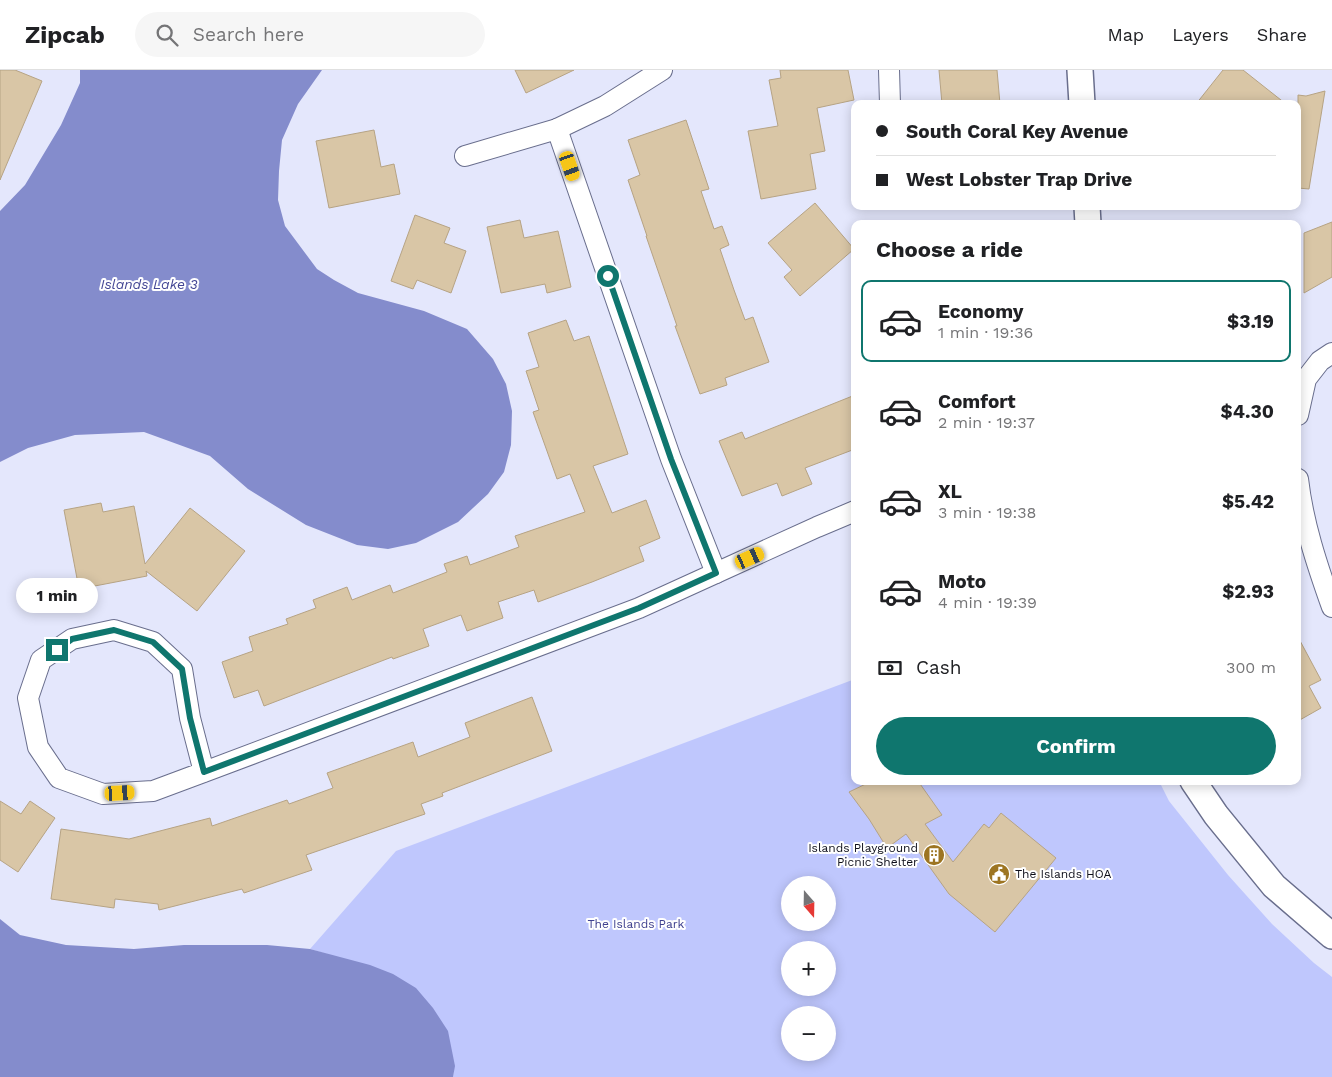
<!DOCTYPE html>
<html lang="en">
<head>
<meta charset="utf-8">
<style>
  body { margin:0; font-family:"Work Sans",sans-serif; background:#f6f6f6; color:#202124; height:100vh; display:flex; flex-direction:column; font-size:19px; white-space:nowrap }
  * { box-sizing:border-box; margin:0 }
  p { font-size:16px; color:#757577 }
  .icon { flex:none; width:28px; height:28px; fill:none; stroke:currentColor; stroke-width:2; stroke-linecap:round; stroke-linejoin:round }
  .map { position:relative; flex:1; overflow:hidden }
  .details { position:absolute; left:851px; top:150px; width:450px; height:565px; display:flex; flex-direction:column; background:#fff; border-radius:10px; box-shadow:0 2px 12px #0003 }
  .details>* { flex:none }
  .top-card { position:absolute; left:851px; top:30px; width:450px; height:110px; border-radius:10px; box-shadow:0 2px 12px #0003; display:grid; align-content:center; height:110px; padding:0 25px; background:#fff }
  .needle { width:32px; rotate:160deg }
  .controls { position:absolute; left:781px; top:806px; display:grid; gap:10px }
  .controls a { display:grid; place-items:center; width:55px; height:55px; border-radius:50%; background:#fff; box-shadow:0 2px 12px #0003; font-size:25px }
  .end { position:absolute; width:22px; height:22px; margin:-11px; border:6px solid #0f766e; background:#fff; box-shadow:0 0 0 2px #fff }
  .from { border-radius:50% }
  .bubble { position:absolute; height:35px; border-radius:18px; background:#fff; box-shadow:0 2px 12px #0003; font-size:16px; font-weight:700; line-height:35px; text-align:center }
  .car { position:absolute; width:15px; height:30px; margin:-15px -8px; border-radius:6px; box-shadow:0 0 4px 1px #0007; background:linear-gradient(#f5c518 24%,#345 0 40%,#f5c518 0 76%,#345 0 86%,#f5c518 0) }
  .top-card b { display:flex; align-items:center; gap:18px; height:48px; font-size:19px }
  .top-card b+b { border-top:1px solid #e0e0e0 }
  .top-card i { width:12px; height:12px; background:#202124 }
  ul { padding:0; list-style:none }
  li { display:flex; align-items:center; gap:15px; height:82px; margin:0 10px 8px; padding:0 15px; border:2px solid transparent; border-radius:10px }
  li div { flex:1 }
  li b { display:block; font-size:19px }
  li em { font-style:normal; font-weight:700 }
  li.on { border-color:#0f766e }
  li>.icon { width:45px; height:45px; stroke-width:1.5 }
  h2 { padding:0 25px; font-size:22px; line-height:60px }
  .pay { display:flex; align-items:center; gap:12px; height:55px; padding:0 25px; font-size:19px }
  .pay p { margin-inline-start:auto }
  .cta { display:flex; gap:10px; margin-top:auto; padding:10px 25px }
  .cta a { flex:1; height:58px; border-radius:30px; background:#0f766e; color:#fff; font-size:20px; font-weight:700; line-height:58px; text-align:center }
  header { display:flex; align-items:center; gap:30px; box-sizing:border-box; height:70px; padding:0 25px; background:#fff; border-bottom:1px solid #e0e0e0 }
  header strong { font-size:24px }
  nav { display:flex; gap:28px; margin-inline-start:auto; font-size:18px }
  .search { width:350px; height:45px; background:#f6f6f6; display:flex; align-items:center; gap:12px; box-sizing:border-box; padding:0 18px; border-radius:28px; color:#757577; font-size:19px }
  .map>svg:first-child { display:block }
</style>
</head>
<body>
<header>
<strong>Zipcab</strong>
<div class="search"><svg class="icon" aria-label="search" viewBox="0 0 24 24"><circle cx="10" cy="10" r="6"/><path d="M15 15l6 6"/></svg>Search here</div>
<nav><a>Map</a><a>Layers</a><a>Share</a></nav>
</header>
<div class="map">
<svg width="1332" height="1007" viewBox="0 0 1332 1007">
  <rect width="100%" height="100%" fill="#e4e7fc"/>
  <path fill="#bfc7fd" fill-rule="evenodd" d="M 855,609 L 855,711 L 1159,711 L 1169,731 L 1228,805 L 1272,854 L 1314,893 L 1332,907 L 1332,1007 L 453,1007 L 454,998 L 327,884 L 310,879 L 396,781 ZM 790,815 L 828,815 L 828,852 L 790,852 ZM 790,880 L 828,880 L 828,918 L 790,918 ZM 790,945 L 828,945 L 828,982 L 790,982 Z"/>
  <g fill="#848ccc">
    <path d="M 80,0 L 322,0 L 298,34 L 282,70 L 279,101 L 278,130 L 285,156 L 317,199 L 334,210 L 358,223 L 424,241 L 467,259 L 493,289 L 506,314 L 512,341 L 511,375 L 504,402 L 488,424 L 458,452 L 416,473 L 388,479 L 357,475 L 306,455 L 248,419 L 210,386 L 144,362 L 75,365 L 28,378 L 0,392 L 0,141 L 25,115 L 61,55 L 80,13 Z"/>
    <path d="M 0,849 L 20,865 L 66,875 L 134,879 L 184,875 L 267,875 L 310,879 L 370,895 L 393,904 L 416,918 L 433,938 L 448,961 L 455,996 L 453,1007 L 0,1007 Z"/>
  </g>
  <g fill="#d9c6a6" stroke="#b6a384">
    <path d="M 0,0 L 15,0 L 42,11 L 0,110 Z"/>
    <path d="M 515,0 L 574,0 L 526,23 Z"/>
    <path d="M 780,0 L 848,0 L 854,30 L 817,38 L 825,81 L 810,84 L 816,119 L 761,129 L 748,61 L 778,56 L 769,10 L 781,8 Z"/>
    <path d="M 939,0 L 997,0 L 1000,34 L 942,34 Z"/>
    <path d="M 1223,0 L 1243,0 L 1286,34 L 1196,34 Z"/>
    <path d="M 1325,21 L 1309,119 L 1298,118 L 1298,25 L 1306,26 Z"/>
    <path d="M 686,50 L 709,119 L 701,121 L 714,159 L 722,156 L 729,175 L 720,179 L 734,220 L 745,250 L 753,247 L 769,292 L 725,308 L 727,315 L 700,324 L 675,256 L 677,256 L 646,166 L 647,166 L 628,110 L 640,105 L 628,70 Z"/>
    <path d="M 374,60 L 381,97 L 394,94 L 400,124 L 329,138 L 316,71 Z"/>
    <path d="M 815,133 L 854,179 L 800,226 L 784,207 L 792,200 L 768,173 Z"/>
    <path d="M 415,145 L 450,158 L 444,173 L 466,181 L 451,223 L 417,210 L 413,219 L 391,211 Z"/>
    <path d="M 520,150 L 524,168 L 558,161 L 571,217 L 547,223 L 545,214 L 501,223 L 487,157 Z"/>
    <path d="M 1332,152 L 1332,207 L 1304,223 L 1304,163 Z"/>
    <path d="M 566,250 L 574,271 L 589,266 L 628,384 L 593,396 L 612,443 L 646,430 L 660,468 L 639,477 L 644,491 L 592,512 L 538,532 L 534,520 L 498,532 L 503,548 L 467,561 L 461,545 L 423,559 L 429,576 L 393,589 L 392,587 L 264,636 L 258,620 L 234,628 L 222,592 L 253,581 L 249,567 L 288,554 L 286,549 L 316,538 L 313,530 L 347,517 L 352,530 L 390,515 L 393,523 L 447,502 L 444,494 L 467,486 L 470,495 L 519,477 L 515,466 L 585,442 L 570,404 L 557,409 L 533,342 L 539,340 L 526,301 L 539,297 L 528,263 Z"/>
    <path d="M 855,325 L 855,379 L 805,398 L 812,414 L 782,426 L 777,413 L 742,426 L 719,371 L 742,362 L 745,369 Z"/>
    <path d="M 101,433 L 103,442 L 134,436 L 145,494 L 190,438 L 245,481 L 197,541 L 146,501 L 147,506 L 79,519 L 64,440 Z"/>
    <path d="M 1298,567 L 1321,610 L 1309,616 L 1321,638 L 1298,651 Z"/>
    <path d="M 532,627 L 552,681 L 442,723 L 443,726 L 421,734 L 425,744 L 306,785 L 312,800 L 244,823 L 242,819 L 159,840 L 158,834 L 115,829 L 114,838 L 51,829 L 61,759 L 129,769 L 210,748 L 212,756 L 287,730 L 289,734 L 333,718 L 327,703 L 413,672 L 418,687 L 470,667 L 465,653 Z"/>
    <path d="M 872,711 L 918,711 L 942,745 L 925,754 L 953,792 L 984,754 L 989,758 L 1001,743 L 1056,788 L 995,862 L 949,824 L 906,764 L 887,778 L 869,749 L 849,722 Z"/>
    <path d="M 0,731 L 21,744 L 30,731 L 55,748 L 18,802 L 0,790 Z"/>
  </g>
  <g fill="none" stroke-linecap="round" stroke-linejoin="round">
    <g stroke="#696e8d" stroke-width="22">
      <g id="minor">
        <path d="M 889,0 L 890,34"/>
        <path d="M 557,59 L 671,389 L 716,503"/>
        <path d="M 465,86 L 557,59 L 605,36 L 662,0"/>
        <path d="M 1298,345 L 1306,309 L 1320,291 L 1332,283"/>
        <path d="M 1298,409 C 1303,453 1317,495 1332,537"/>
        <path d="M 204,702 L 190,648 L 182,599 L 153,572 L 114,560 L 72,569 L 41,590 L 28,628 L 38,677 L 59,708 L 103,724 L 153,721 L 204,702 L 639,538 L 817,457 L 855,441"/>
      </g>
    </g>
    <g stroke="#696e8d" stroke-width="28">
      <g id="tertiary">
        <path d="M 1080,0 L 1082,34"/>
        <path d="M 1087,136 L 1088,154"/>
        <path d="M 1193,711 L 1216,745 L 1274,816 L 1332,866"/>
      </g>
    </g>
    <use href="#minor" stroke="#fff" stroke-width="20"/>
    <use href="#tertiary" stroke="#fff" stroke-width="25"/>
  </g>
  <g fill="none" stroke-linecap="round" stroke-linejoin="round">
    <path stroke="#0f766e" stroke-width="6" d="M 57,580 L 72,569 L 114,560 L 153,572 L 182,599 L 190,648 L 204,702 L 639,538 L 716,503 L 671,389 L 608,206"/>
  </g>
  <defs>
    <g id="building-disc" transform="scale(1.125)"><circle r="9.5" fill="#9d7522" stroke="#fff"/><path d="M-4-6H4V6H1V3H-1V6H-4ZM-2.5-4.3h1.7v1.8h-1.7ZM.8-4.3h1.7v1.8H.8ZM-2.5-1h1.7V.8h-1.7ZM.8-1h1.7V.8H.8Z" fill="#fff"/></g>
    <g id="civic-disc" transform="scale(1.125)"><circle r="9.5" fill="#9d7522" stroke="#fff"/><path d="M-.6-6.5H3V-4.5H.6V-3L4-1V1h2V6H-6V1h2V-1L-.6-3ZM-1.2 2.5V6h2.4V2.5Z" fill="#fff"/></g>
  </defs>
  <g fill-rule="evenodd">
    <use href="#building-disc" x="934" y="785"/>
    <use href="#civic-disc" x="999" y="804"/>
  </g>
  <g text-anchor="middle" dominant-baseline="central" stroke-width="4" stroke-linejoin="round" paint-order="stroke">
    <g font-size="12" fill="#0e0f1b" stroke="#fff" text-anchor="end">
      <text x="918" y="778">Islands Playground<tspan x="918" dy="14">Picnic Shelter</tspan></text>
      <text x="1015" y="804" text-anchor="start">The Islands HOA</text>
    </g>
    <g font-size="12" fill="#3f418f" stroke="#fff">
      <text x="636" y="854">The Islands Park</text>
    </g>
    <g font-size="14" font-style="italic" fill="#434694" stroke="#fff">
      <text x="149" y="214">Islands Lake 3</text>
    </g>
  </g>
</svg>
<div class="controls">
<a><svg class="needle" viewBox="-14 -14 28 28"><path d="M0-13l5 13h-10z" fill="#e53935"/><path d="M0 13l5-13h-10z" fill="#757577"/></svg></a>
<a>+</a>
<a>−</a>
</div>
<i class="end from" style="left:608px;top:206px"></i>
<i class="end" style="left:57px;top:580px"></i>
<div class="bubble" style="left:16px;top:508px;width:82px">1 min</div>
<i class="car" style="left:570px;top:96px;rotate:161deg"></i>
<i class="car" style="left:750px;top:488px;rotate:66deg"></i>
<i class="car" style="left:120px;top:723px;rotate:87deg"></i>
<div class="top-card">
<b><i class="from"></i>South Coral Key Avenue</b>
<b><i></i>West Lobster Trap Drive</b>
</div>
<section class="details">
<h2>Choose a ride</h2>
<ul>
<li class="on"><svg class="icon" aria-label="car" viewBox="0 0 24 24"><path d="M5 17H2v-5l4-1 3-4h7l3 4 3 1v5h-3M9 17h6M6 11h13"/><circle cx="7" cy="17" r="2"/><circle cx="17" cy="17" r="2"/></svg><div><b>Economy</b><p>1 min · 19:36</p></div><em>$3.19</em></li>
<li><svg class="icon" aria-label="car" viewBox="0 0 24 24"><path d="M5 17H2v-5l4-1 3-4h7l3 4 3 1v5h-3M9 17h6M6 11h13"/><circle cx="7" cy="17" r="2"/><circle cx="17" cy="17" r="2"/></svg><div><b>Comfort</b><p>2 min · 19:37</p></div><em>$4.30</em></li>
<li><svg class="icon" aria-label="car" viewBox="0 0 24 24"><path d="M5 17H2v-5l4-1 3-4h7l3 4 3 1v5h-3M9 17h6M6 11h13"/><circle cx="7" cy="17" r="2"/><circle cx="17" cy="17" r="2"/></svg><div><b>XL</b><p>3 min · 19:38</p></div><em>$5.42</em></li>
<li><svg class="icon" aria-label="car" viewBox="0 0 24 24"><path d="M5 17H2v-5l4-1 3-4h7l3 4 3 1v5h-3M9 17h6M6 11h13"/><circle cx="7" cy="17" r="2"/><circle cx="17" cy="17" r="2"/></svg><div><b>Moto</b><p>4 min · 19:39</p></div><em>$2.93</em></li>
</ul>
<div class="pay"><svg class="icon" aria-label="cash" viewBox="0 0 24 24"><path d="M3 7h18v10H3z"/><circle cx="12" cy="12" r="2"/></svg>Cash<p>300 m</p></div>
<div class="cta"><a>Confirm</a></div>
</section>
</div>
</body>
</html>
